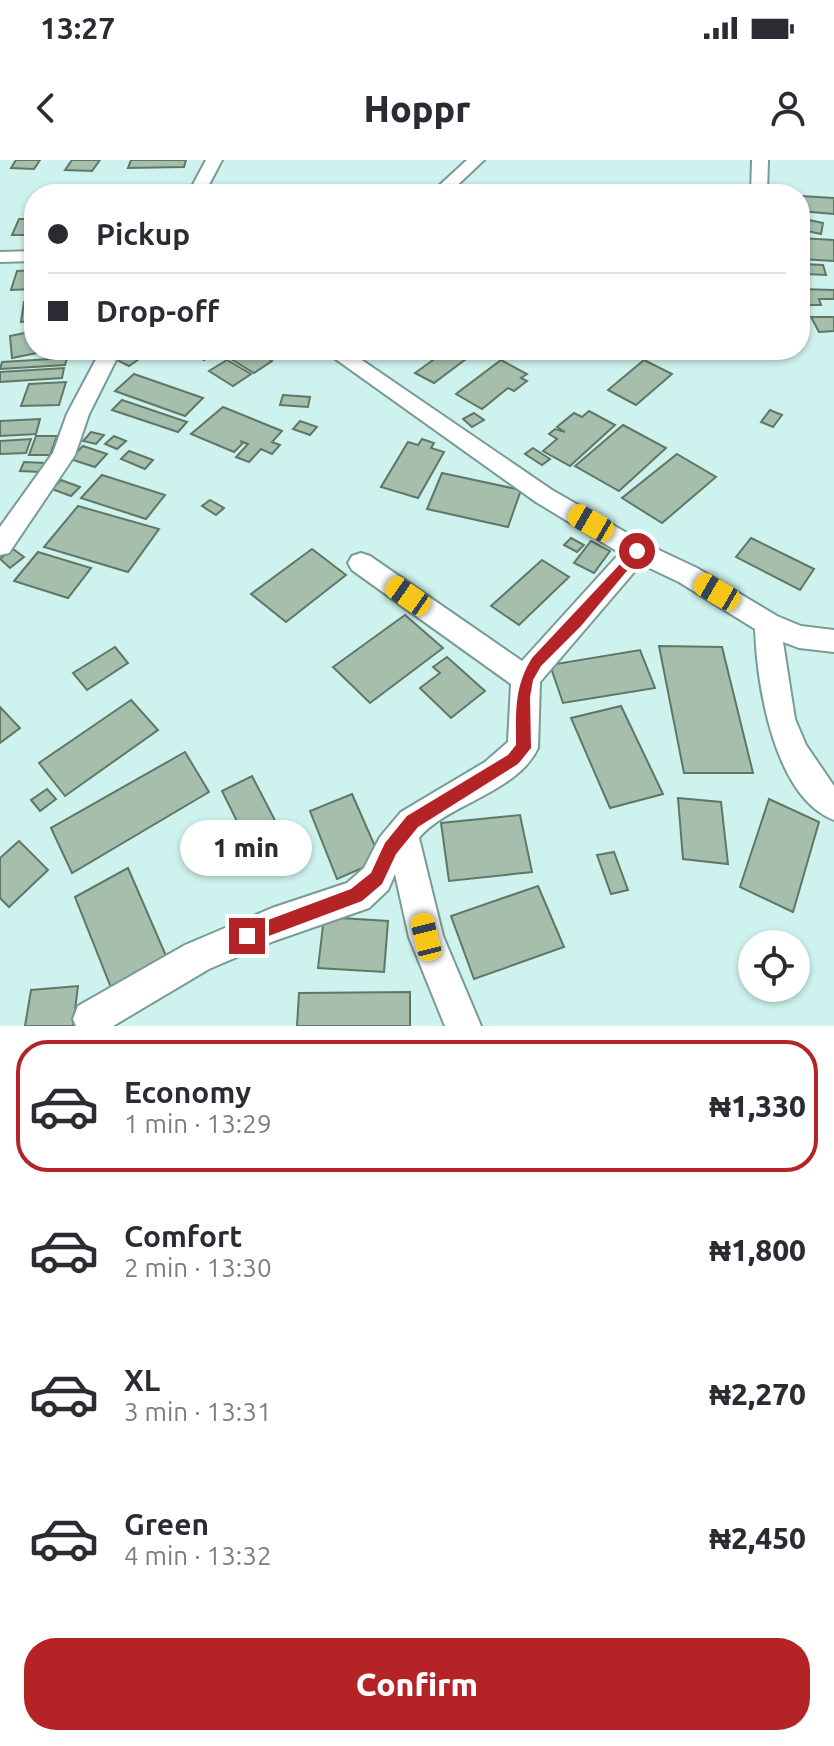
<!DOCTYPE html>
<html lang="en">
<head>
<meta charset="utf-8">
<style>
  body { margin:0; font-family:Ubuntu,sans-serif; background:#f2f2f3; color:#2b2b33; height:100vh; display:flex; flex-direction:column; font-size:30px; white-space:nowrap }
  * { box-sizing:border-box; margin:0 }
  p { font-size:26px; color:#7c7c81 }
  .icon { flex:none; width:44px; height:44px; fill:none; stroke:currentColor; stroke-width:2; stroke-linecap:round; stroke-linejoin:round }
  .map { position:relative; height:866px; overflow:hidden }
  .sheet { display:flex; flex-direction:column; background:#fff; flex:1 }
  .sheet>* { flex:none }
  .top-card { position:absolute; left:24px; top:24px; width:786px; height:176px; border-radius:32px; box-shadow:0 2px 6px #0004; display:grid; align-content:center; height:176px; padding:0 24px; background:#fff }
  .buttons { position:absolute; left:738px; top:770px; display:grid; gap:16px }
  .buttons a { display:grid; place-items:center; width:72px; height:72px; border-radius:50%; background:#fff; box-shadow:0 2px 6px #0004; font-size:40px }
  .end { position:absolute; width:36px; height:36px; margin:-18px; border:10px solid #b42326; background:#fff; box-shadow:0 0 0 4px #fff }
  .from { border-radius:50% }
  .bubble { position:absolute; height:56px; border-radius:28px; background:#fff; box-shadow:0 2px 6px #0004; font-size:26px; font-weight:800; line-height:56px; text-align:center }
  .car { position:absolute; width:24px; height:48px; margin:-24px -12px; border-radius:10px; box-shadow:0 0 6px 2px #0007; background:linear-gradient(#f5c518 24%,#345 0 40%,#f5c518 0 76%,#345 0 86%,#f5c518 0) }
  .top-card b { display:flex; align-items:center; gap:28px; height:76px; font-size:30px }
  .top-card b+b { border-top:2px solid #e1e1e2 }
  .top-card i { width:20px; height:20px; background:#2b2b33 }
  ul { padding:14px 0 0; list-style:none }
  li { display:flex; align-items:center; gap:24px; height:132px; margin:0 16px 12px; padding:0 8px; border:4px solid transparent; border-radius:32px }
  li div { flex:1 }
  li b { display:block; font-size:30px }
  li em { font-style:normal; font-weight:800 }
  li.selected { border-color:#b42326 }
  li>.icon { width:72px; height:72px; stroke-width:1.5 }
  .primary-button { display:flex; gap:16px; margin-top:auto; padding:16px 24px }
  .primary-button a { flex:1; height:92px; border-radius:32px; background:#b42326; color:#fff; font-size:32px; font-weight:800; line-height:92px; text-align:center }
  .status { display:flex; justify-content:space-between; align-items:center; height:56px; padding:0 40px; background:#fff; direction:ltr }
  .status svg { height:22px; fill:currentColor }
  header { display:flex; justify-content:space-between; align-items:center; height:104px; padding:0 24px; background:#fff; font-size:36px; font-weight:800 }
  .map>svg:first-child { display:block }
</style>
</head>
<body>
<div class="status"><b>13:27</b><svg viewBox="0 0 49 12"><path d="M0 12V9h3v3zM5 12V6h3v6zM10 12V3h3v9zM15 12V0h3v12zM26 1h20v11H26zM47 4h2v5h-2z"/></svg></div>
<header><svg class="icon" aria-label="back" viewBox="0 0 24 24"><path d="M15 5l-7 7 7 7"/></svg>Hoppr<svg class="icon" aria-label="person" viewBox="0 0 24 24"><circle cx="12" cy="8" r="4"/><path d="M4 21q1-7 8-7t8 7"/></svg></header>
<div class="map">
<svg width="834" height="866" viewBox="0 0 834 866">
  <rect width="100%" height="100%" fill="#cef2ed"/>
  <g fill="#a5bfac" stroke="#607766" stroke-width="2">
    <path d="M 16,0 L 40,0 L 34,9 L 11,8 Z"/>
    <path d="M 72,0 L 100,0 L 92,11 L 65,10 Z"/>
    <path d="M 131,0 L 186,0 L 184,7 L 128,8 Z"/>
    <path d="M 239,27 L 293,32 L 235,34 Z"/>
    <path d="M 800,36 L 834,38 L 834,54 L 800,51 Z"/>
    <path d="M 19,59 L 34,59 L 34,75 L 12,75 Z"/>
    <path d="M 809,60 L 823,63 L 821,74 L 807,71 Z"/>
    <path d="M 800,78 L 834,80 L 834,101 L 800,99 Z"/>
    <path d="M 803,104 L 823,105 L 826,115 L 806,114 Z"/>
    <path d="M 34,110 L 34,129 L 11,130 L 17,111 Z"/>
    <path d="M 800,129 L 834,130 L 834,139 L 819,139 L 821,145 L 805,145 Z"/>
    <path d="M 34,141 L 34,161 L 21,162 L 24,142 Z"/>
    <path d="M 811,157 L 834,157 L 834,171 L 819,172 Z"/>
    <path d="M 34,171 L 34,190 L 52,190 L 12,198 L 10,176 Z"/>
    <path d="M 188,190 L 222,190 L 204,200 Z"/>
    <path d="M 246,190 L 253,190 L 272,201 L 254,213 L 231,199 Z"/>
    <path d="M 447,190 L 478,190 L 434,223 L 415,213 Z"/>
    <path d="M 130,191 L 142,197 L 129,206 L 117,200 Z"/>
    <path d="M 67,198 L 65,205 L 0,209 L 2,202 Z"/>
    <path d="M 227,200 L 251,214 L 233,226 L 209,211 Z"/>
    <path d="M 501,200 L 527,214 L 521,218 L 527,221 L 514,231 L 508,228 L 482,249 L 456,234 Z"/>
    <path d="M 644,200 L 672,214 L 636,245 L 608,230 Z"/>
    <path d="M 64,208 L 62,218 L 0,222 L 0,212 Z"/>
    <path d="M 134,214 L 203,238 L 185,256 L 115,231 Z"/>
    <path d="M 66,222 L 59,245 L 21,246 L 29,224 Z"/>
    <path d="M 283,235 L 310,237 L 308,247 L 280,245 Z"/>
    <path d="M 122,240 L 187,262 L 178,272 L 112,250 Z"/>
    <path d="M 223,247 L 282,271 L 272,282 L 280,285 L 272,294 L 261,289 L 249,302 L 236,297 L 248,284 L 240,281 L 243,283 L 234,292 L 191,274 Z"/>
    <path d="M 770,250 L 782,255 L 773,267 L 761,262 Z"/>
    <path d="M 589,251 L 615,265 L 570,306 L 543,291 L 557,279 L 549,274 L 555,269 L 565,272 L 557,267 L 574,253 L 582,257 Z"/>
    <path d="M 474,253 L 484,260 L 472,267 L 463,259 Z"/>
    <path d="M 40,259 L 36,274 L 0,276 L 0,261 Z"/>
    <path d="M 300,261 L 317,267 L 310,275 L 293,269 Z"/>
    <path d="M 623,265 L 666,288 L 619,331 L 575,306 Z"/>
    <path d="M 91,272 L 104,275 L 96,284 L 83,281 Z"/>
    <path d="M 36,276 L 57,276 L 50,295 L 29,295 Z"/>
    <path d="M 114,276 L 126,281 L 117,289 L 105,284 Z"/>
    <path d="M 31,279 L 26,293 L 0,294 L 0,281 Z"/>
    <path d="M 422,279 L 434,283 L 431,288 L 444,292 L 418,338 L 381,327 L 408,282 L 418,285 Z"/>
    <path d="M 83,286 L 107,294 L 95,307 L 70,299 Z"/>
    <path d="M 533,288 L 550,299 L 542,305 L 525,294 Z"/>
    <path d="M 129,291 L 153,300 L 145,309 L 121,299 Z"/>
    <path d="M 677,294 L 716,317 L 662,363 L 622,338 Z"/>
    <path d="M 24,302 L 45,303 L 41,312 L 20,311 Z"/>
    <path d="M 442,313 L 521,330 L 508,367 L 427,349 Z"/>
    <path d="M 102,315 L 165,335 L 146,359 L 81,338 Z"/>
    <path d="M 61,320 L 80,327 L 71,336 L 52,329 Z"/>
    <path d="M 210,340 L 224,348 L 216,355 L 202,346 Z"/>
    <path d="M 78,346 L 159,369 L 128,412 L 44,387 Z"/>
    <path d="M 571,378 L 584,385 L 577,392 L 564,385 Z"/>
    <path d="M 751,378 L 814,409 L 800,430 L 736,397 Z"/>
    <path d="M 591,381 L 610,391 L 594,413 L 574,403 Z"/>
    <path d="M 13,389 L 24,397 L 10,408 L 0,399 Z"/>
    <path d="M 312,389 L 346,415 L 286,462 L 251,434 Z"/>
    <path d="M 38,392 L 91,408 L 68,438 L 14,421 Z"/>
    <path d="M 542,400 L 569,417 L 519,465 L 491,446 Z"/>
    <path d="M 405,455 L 443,488 L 370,543 L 333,507 Z"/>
    <path d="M 659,486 L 722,487 L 753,613 L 684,613 Z"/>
    <path d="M 115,487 L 128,503 L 87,530 L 73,513 Z"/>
    <path d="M 640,490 L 655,528 L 563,543 L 550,505 Z"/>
    <path d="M 447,497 L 485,531 L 451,558 L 420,528 L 440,513 L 433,507 Z"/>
    <path d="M 131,540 L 158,570 L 65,636 L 39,603 Z"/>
    <path d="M 621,546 L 663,634 L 610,648 L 571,558 Z"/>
    <path d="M 0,547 L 20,568 L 0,583 Z"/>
    <path d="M 185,592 L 209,632 L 72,713 L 51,668 Z"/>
    <path d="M 252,616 L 293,695 L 262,712 L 222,631 Z"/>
    <path d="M 47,629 L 56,639 L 40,651 L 31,640 Z"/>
    <path d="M 352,634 L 381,700 L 337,719 L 310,651 Z"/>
    <path d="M 678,638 L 721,642 L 728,704 L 683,699 Z"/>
    <path d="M 769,639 L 819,662 L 793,752 L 740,727 Z"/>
    <path d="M 520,655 L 532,712 L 449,721 L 441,663 Z"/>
    <path d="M 19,681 L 48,710 L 9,747 L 0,738 L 0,698 Z"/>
    <path d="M 614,692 L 628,730 L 611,734 L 597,695 Z"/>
    <path d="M 128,708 L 167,798 L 112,830 L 75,737 Z"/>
    <path d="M 538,726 L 564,787 L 474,819 L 451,756 Z"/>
    <path d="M 324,757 L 388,761 L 384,812 L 318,808 Z"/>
    <path d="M 78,826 L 73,866 L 25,866 L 31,830 Z"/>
    <path d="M 410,832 L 410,866 L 297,866 L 299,833 Z"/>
  </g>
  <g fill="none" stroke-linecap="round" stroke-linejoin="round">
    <g stroke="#799b96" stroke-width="4">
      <g id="minor">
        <path d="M 206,0 L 222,0 L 204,34 L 188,34 Z"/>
        <path d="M 467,0 L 484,0 L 448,34 L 430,34 Z"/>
        <path d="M 752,0 L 768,0 L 767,34 L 751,34 Z"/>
        <path d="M 34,91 L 34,101 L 0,102 L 0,92 Z"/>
        <path d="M 101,190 L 121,190 L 89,254 L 75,295 L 9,393 L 0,395 L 0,367 L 53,293 L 67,254 Z"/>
        <path d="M 323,190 L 347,190 L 552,330 L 646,384 L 697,408 L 777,456 L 801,466 L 834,470 L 834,492 L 799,488 L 783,482 L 795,559 L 806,585 L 834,626 L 834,660 C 774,637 757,525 755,469 L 679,422 L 641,404 L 540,522 L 538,588 C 517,633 445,645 419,678 L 443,776 L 481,866 L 445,866 L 409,777 L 395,714 L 388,730 L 369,748 L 274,781 L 209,809 L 113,866 L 76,866 L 73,859 L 78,846 L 185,785 L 272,748 L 347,723 L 364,708 L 380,677 L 401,652 L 485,602 L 508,582 L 511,524 L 352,410 L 348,403 L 352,396 L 361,393 L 370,396 L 522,501 L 620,393 L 536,342 Z"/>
        <path d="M 762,190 L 782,190 L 782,191 L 772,197 L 765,195 Z"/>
      </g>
    </g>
    <use href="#minor" fill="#fff" fill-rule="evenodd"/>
  </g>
  <path fill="#b42326" d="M 637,386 L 643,391 L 641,394 L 581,466 L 541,506 L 533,520 L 530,537 L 531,588 L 518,604 L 418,667 L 396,694 L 382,724 L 362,741 L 247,784 L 241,782 L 239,776 L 241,770 L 351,729 L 371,713 L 385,683 L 407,656 L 508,595 L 516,585 C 516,552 514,527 532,498 Z"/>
</svg>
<div class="buttons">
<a><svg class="icon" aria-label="locate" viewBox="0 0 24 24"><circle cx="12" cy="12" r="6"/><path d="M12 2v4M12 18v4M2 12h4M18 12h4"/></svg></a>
</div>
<i class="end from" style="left:637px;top:391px"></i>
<i class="end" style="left:247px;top:776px"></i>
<div class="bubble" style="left:180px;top:660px;width:132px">1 min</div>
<i class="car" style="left:591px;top:363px;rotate:300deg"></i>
<i class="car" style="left:717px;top:432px;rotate:300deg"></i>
<i class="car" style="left:408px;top:436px;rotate:305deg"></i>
<i class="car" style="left:426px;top:777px;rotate:346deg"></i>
<div class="top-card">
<b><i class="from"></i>Pickup</b>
<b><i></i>Drop-off</b>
</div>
</div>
<section class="sheet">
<ul>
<li class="selected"><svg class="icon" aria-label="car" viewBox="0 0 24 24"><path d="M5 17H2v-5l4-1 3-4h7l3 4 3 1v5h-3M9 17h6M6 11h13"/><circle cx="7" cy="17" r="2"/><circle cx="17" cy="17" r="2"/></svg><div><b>Economy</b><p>1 min · 13:29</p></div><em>₦1,330</em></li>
<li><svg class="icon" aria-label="car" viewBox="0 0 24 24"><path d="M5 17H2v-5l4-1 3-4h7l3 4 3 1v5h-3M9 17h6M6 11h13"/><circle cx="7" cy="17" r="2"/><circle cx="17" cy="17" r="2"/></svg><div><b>Comfort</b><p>2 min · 13:30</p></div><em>₦1,800</em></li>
<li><svg class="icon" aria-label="car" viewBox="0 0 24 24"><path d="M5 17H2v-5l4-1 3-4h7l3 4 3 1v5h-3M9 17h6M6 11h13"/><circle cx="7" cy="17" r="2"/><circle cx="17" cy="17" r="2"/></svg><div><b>XL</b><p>3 min · 13:31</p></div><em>₦2,270</em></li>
<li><svg class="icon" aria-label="car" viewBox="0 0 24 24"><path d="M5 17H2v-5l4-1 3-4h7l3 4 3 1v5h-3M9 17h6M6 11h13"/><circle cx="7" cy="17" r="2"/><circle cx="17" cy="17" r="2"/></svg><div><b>Green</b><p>4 min · 13:32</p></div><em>₦2,450</em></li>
</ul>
<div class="primary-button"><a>Confirm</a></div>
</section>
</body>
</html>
